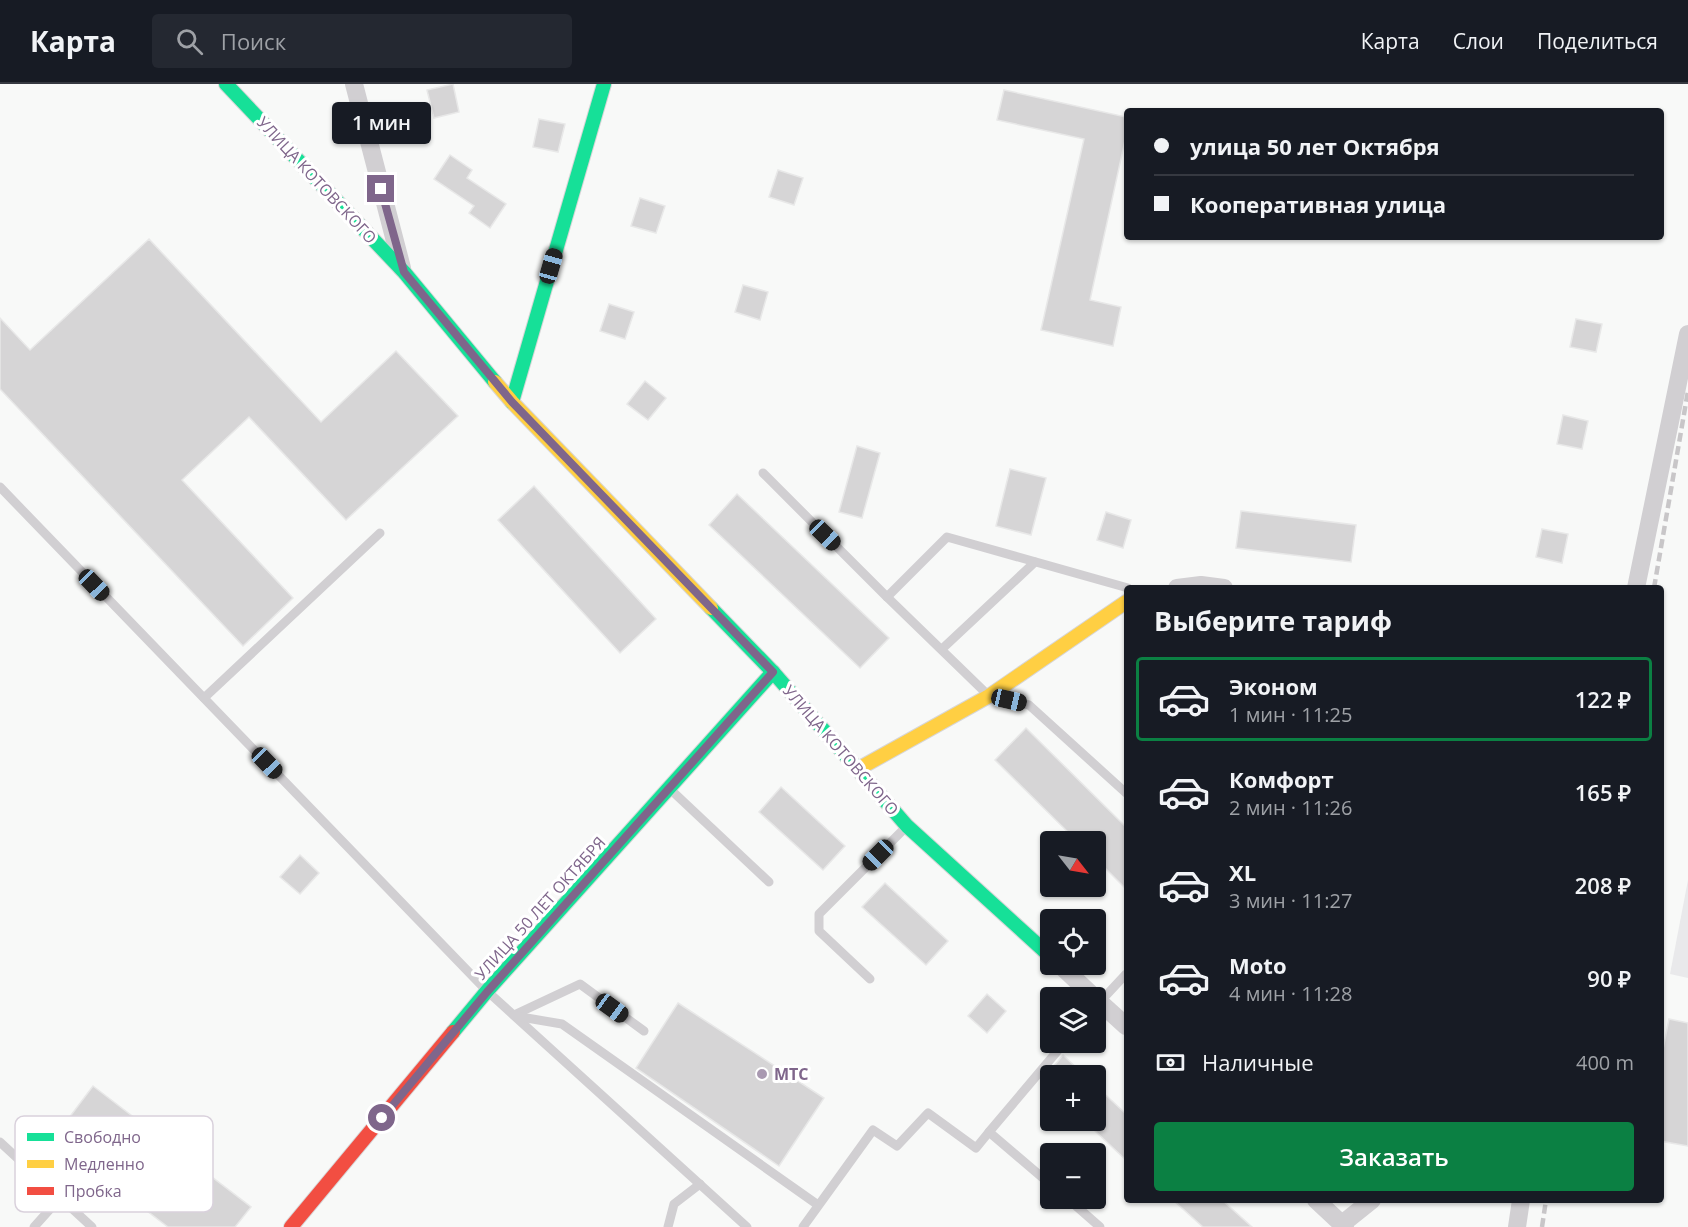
<!DOCTYPE html>
<html lang="ru">
<head>
<meta charset="utf-8">
<style>
  body { margin:0; font-family:"Open Sans",sans-serif; background:#242831; color:#f1f3f6; height:100vh; display:flex; flex-direction:column; font-size:22px; white-space:nowrap }
  * { box-sizing:border-box; margin:0 }
  p { font-size:20px; color:#9ea1a6 }
  .icon { flex:none; width:33px; height:33px; fill:none; stroke:currentColor; stroke-width:2; stroke-linecap:round; stroke-linejoin:round }
  .map { position:relative; flex:1; overflow:hidden }
  .details { position:absolute; left:1124px; top:501px; width:540px; height:618px; display:flex; flex-direction:column; background:#171b24; border-radius:6px; box-shadow:0 2px 4px #0004 }
  .details>* { flex:none }
  .banner { position:absolute; left:1124px; top:24px; width:540px; height:132px; border-radius:6px; box-shadow:0 2px 4px #0004; display:grid; align-content:center; height:132px; padding:0 30px; background:#171b24 }
  .needle { width:39px; rotate:121deg }
  .controls { position:absolute; left:1040px; top:747px; display:grid; gap:12px }
  .controls a { display:grid; place-items:center; width:66px; height:66px; border-radius:6px; background:#171b24; box-shadow:0 2px 4px #0004; font-size:30px }
  .end { position:absolute; width:27px; height:27px; margin:-14px; border:8px solid #7f668b; background:#fff; box-shadow:0 0 0 3px #fff }
  .from { border-radius:50% }
  .bubble { position:absolute; height:42px; border-radius:6px; background:#171b24; box-shadow:0 2px 4px #0004; font-size:20px; font-weight:600; line-height:42px; text-align:center }
  .car { position:absolute; width:18px; height:36px; margin:-18px -9px; border-radius:8px; box-shadow:0 0 4px 2px #0007; background:linear-gradient(#222 24%,#8ab4d8 0 40%,#222 0 76%,#8ab4d8 0 86%,#222 0) }
  .banner b { display:flex; align-items:center; gap:21px; height:57px; font-size:22px }
  .banner b+b { border-top:2px solid #363941 }
  .banner i { width:15px; height:15px; background:#f1f3f6 }
  ul { padding:0; list-style:none }
  li { display:flex; align-items:center; gap:18px; height:84px; margin:0 12px 9px; padding:0 18px; border:3px solid transparent; border-radius:6px }
  li div { flex:1 }
  li b { display:block; font-size:22px }
  li em { font-style:normal; font-weight:600 }
  li.selected { border-color:#0b8043 }
  li>.icon { width:54px; height:54px; stroke-width:1.5 }
  h2 { padding:0 30px; font-size:27px; line-height:72px }
  .pay { display:flex; align-items:center; gap:15px; height:66px; padding:0 30px; font-size:22px }
  .pay p { margin-inline-start:auto }
  .button { display:flex; gap:12px; margin-top:auto; padding:12px 30px }
  .button a { flex:1; height:69px; border-radius:6px; background:#0b8043; color:#fff; font-size:24px; font-weight:600; line-height:69px; text-align:center }
  header { display:flex; align-items:center; gap:36px; box-sizing:border-box; height:84px; padding:0 30px; background:#171b24; border-bottom:2px solid #363941 }
  header strong { font-size:28px }
  nav { display:flex; gap:33px; margin-inline-start:auto; font-size:21px }
  .search { width:420px; height:54px; background:#242831; display:flex; align-items:center; gap:15px; box-sizing:border-box; padding:0 21px; border-radius:6px; color:#9ea1a6; font-size:22px }
  .map>svg:first-child { display:block }
</style>
</head>
<body>
<header>
<strong>Карта</strong>
<div class="search"><svg class="icon" aria-label="search" viewBox="0 0 24 24"><circle cx="10" cy="10" r="6"/><path d="M15 15l6 6"/></svg>Поиск</div>
<nav><a>Карта</a><a>Слои</a><a>Поделиться</a></nav>
</header>
<div class="map">
<svg width="1688" height="1143" viewBox="0 0 1688 1143">
  <rect width="100%" height="100%" fill="#f8f9f8"/>
  <path fill="#e9e9eb" d="M 1688,796 L 1688,894 L 1670,890 Z"/>
  <g fill="#d6d5d6" stroke="#e8e8e8" stroke-width="1.5">
    <path d="M 453,0 L 459,28 L 434,34 L 427,6 Z"/>
    <path d="M 1004,6 L 1126,33 L 1126,52 L 1090,216 L 1121,223 L 1113,262 L 1041,246 L 1084,55 L 997,36 Z"/>
    <path d="M 539,35 L 565,40 L 558,68 L 533,63 Z"/>
    <path d="M 450,71 L 472,86 L 467,94 L 506,120 L 490,144 L 469,129 L 474,122 L 434,95 Z"/>
    <path d="M 778,86 L 803,94 L 794,121 L 769,113 Z"/>
    <path d="M 640,114 L 665,122 L 656,149 L 631,142 Z"/>
    <path d="M 149,155 L 321,338 L 396,267 L 458,332 L 346,436 L 249,333 L 182,396 L 293,514 L 243,562 L 0,305 L 0,234 L 30,266 Z"/>
    <path d="M 743,201 L 768,208 L 760,236 L 735,228 Z"/>
    <path d="M 609,220 L 634,228 L 625,255 L 600,247 Z"/>
    <path d="M 1576,235 L 1602,240 L 1596,268 L 1570,263 Z"/>
    <path d="M 645,297 L 666,314 L 648,336 L 627,320 Z"/>
    <path d="M 1563,331 L 1588,337 L 1582,365 L 1557,360 Z"/>
    <path d="M 857,362 L 880,369 L 862,434 L 839,428 Z"/>
    <path d="M 1010,385 L 1046,394 L 1031,451 L 996,442 Z"/>
    <path d="M 534,402 L 656,535 L 620,569 L 498,436 Z"/>
    <path d="M 737,410 L 889,554 L 860,584 L 709,441 Z"/>
    <path d="M 1241,427 L 1356,441 L 1351,478 L 1236,464 Z"/>
    <path d="M 1106,428 L 1131,436 L 1123,464 L 1097,456 Z"/>
    <path d="M 1542,445 L 1568,450 L 1562,479 L 1536,473 Z"/>
    <path d="M 1026,644 L 1126,743 L 1126,805 L 1095,774 L 1095,758 L 1078,758 L 995,676 Z"/>
    <path d="M 781,703 L 845,762 L 823,786 L 759,728 Z"/>
    <path d="M 300,771 L 319,789 L 300,810 L 280,793 Z"/>
    <path d="M 885,799 L 948,857 L 926,881 L 862,823 Z"/>
    <path d="M 987,910 L 1006,927 L 987,949 L 968,932 Z"/>
    <path d="M 678,919 L 824,1014 L 779,1082 L 636,984 Z"/>
    <path d="M 1669,935 L 1688,939 L 1688,1062 L 1660,1057 L 1660,980 Z"/>
    <path d="M 1063,971 L 1085,992 L 1046,992 Z"/>
    <path d="M 1095,1001 L 1126,1030 L 1126,1076 L 1095,1047 Z"/>
    <path d="M 93,1002 L 251,1123 L 235,1143 L 168,1143 L 53,1055 Z"/>
    <path d="M 1173,1116 L 1222,1116 L 1252,1143 L 1203,1143 Z"/>
  </g>
  <g fill="none" stroke-linecap="round" stroke-linejoin="round">
    <g stroke="#d7d6d7" stroke-width="16">
      <g id="fast">
        <path d="M 226,0 L 404,188 L 495,298"/>
        <path d="M 512,318 L 604,0"/>
        <path d="M 711,524 L 773,588 L 907,742 L 1050,872"/>
        <path d="M 453,948 L 487,907 L 773,588"/>
      </g>
    </g>
    <g stroke="#d7d6d7" stroke-width="16">
      <g id="slow">
        <path d="M 495,298 L 512,318 L 711,524"/>
        <path d="M 858,685 L 989,612 L 1126,518"/>
      </g>
    </g>
    <g stroke="#d7d6d7" stroke-width="16">
      <path id="jam" d="M 291,1143 L 453,948"/>
    </g>
    <g stroke="#d1cfd2" stroke-width="9">
      <path d="M 763,389 L 887,513 L 947,453 L 1128,504"/>
      <path d="M 0,403 L 487,907 L 747,1143"/>
      <path d="M 887,513 L 989,612 L 1029,621 L 1126,709"/>
      <path d="M 942,565 L 1035,478"/>
      <path d="M 204,614 L 380,449"/>
      <path d="M 671,706 L 769,798"/>
      <path d="M 870,895 L 819,847 L 819,830 L 906,743"/>
      <path d="M 1099,919 L 1126,890"/>
      <path d="M 514,931 L 580,900 L 644,947"/>
      <path d="M 515,932 L 562,940 L 818,1121"/>
      <path d="M 0,1058 L 92,1143"/>
      <path d="M 1050,1100 L 989,1048 L 1065,958"/>
      <path d="M 1067,1114 L 1100,1143"/>
      <path d="M 34,1143 L 60,1114"/>
      <path d="M 668,1143 L 674,1120 L 700,1100"/>
      <path d="M 803,1143 L 873,1046 L 897,1062 L 928,1029 L 976,1064 L 989,1048"/>
    </g>
    <g stroke="#d1cfd2" stroke-width="18">
      <path d="M 354,0 L 402,184"/>
      <path d="M 1177,504 L 1201,501 L 1224,504"/>
      <path d="M 1636,504 L 1688,250"/>
      <path d="M 1059,880 L 1095,914"/>
      <path d="M 1095,914 L 1126,942"/>
      <path d="M 1316,1116 L 1345,1143"/>
      <path d="M 1342,1140 L 1372,1116"/>
      <path d="M 1517,1143 L 1521,1116"/>
    </g>
    <use href="#fast" stroke="#16e098" stroke-width="14"/>
    <use href="#slow" stroke="#ffcf43" stroke-width="14"/>
    <use href="#jam" stroke="#f24e42" stroke-width="14"/>
    <g stroke="#c8c6c8" stroke-width="4.5" stroke-dasharray="9 4.5" stroke-linecap="butt">
      <path d="M 1654,504 L 1688,307"/>
      <path d="M 1542,1143 L 1546,1116"/>
    </g>
  </g>
  <g fill="none" stroke-linecap="round" stroke-linejoin="round">
    <path stroke="#7f668b" stroke-width="8" d="M 381,105 L 404,188 L 512,318 L 773,588 L 487,908 L 382,1034"/>
  </g>
  <circle fill="#a999b1" stroke="#fff" stroke-width="2" cx="762" cy="990" r="6"/>
  <g text-anchor="middle" dominant-baseline="central" stroke-width="6" stroke-linejoin="round" paint-order="stroke">
    <g font-size="16" fill="#7f668b" stroke="#fff">
      <text transform="translate(317 96) rotate(47)">УЛИЦА КОТОВСКОГО</text>
      <text transform="translate(841 666) rotate(49)">УЛИЦА КОТОВСКОГО</text>
      <text transform="translate(540 824) rotate(-48)">УЛИЦА 50 ЛЕТ ОКТЯБРЯ</text>
    </g>
    <g font-size="16" font-weight="bold" fill="#7f668b" stroke="#fff" text-anchor="start">
      <text x="774" y="990">МТС</text>
    </g>
  </g>
  <rect x="15" y="1032" width="198" height="96" rx="9" fill="#fff" stroke="#d9d1dc" stroke-width="1.5"/>
  <rect x="27" y="1049" width="27" height="8" fill="#16e098"/>
  <rect x="27" y="1076" width="27" height="8" fill="#ffcf43"/>
  <rect x="27" y="1103" width="27" height="8" fill="#f24e42"/>
  <g font-size="16" fill="#7f668b">
    <text x="64" y="1059">Свободно</text>
    <text x="64" y="1086">Медленно</text>
    <text x="64" y="1113">Пробка</text>
  </g>
</svg>
<div class="controls">
<a><svg class="needle" viewBox="-14 -14 28 28"><path d="M0-13l5 13h-10z" fill="#e53935"/><path d="M0 13l5-13h-10z" fill="#9ea1a6"/></svg></a>
<a><svg class="icon" aria-label="locate" viewBox="0 0 24 24"><circle cx="12" cy="12" r="6"/><path d="M12 2v4M12 18v4M2 12h4M18 12h4"/></svg></a>
<a><svg class="icon" aria-label="layers" viewBox="0 0 24 24"><path d="M12 4l9 5-9 5-9-5zM3 14l9 5 9-5"/></svg></a>
<a>+</a>
<a>−</a>
</div>
<i class="end from" style="left:382px;top:1034px"></i>
<i class="end" style="left:381px;top:105px"></i>
<div class="bubble" style="left:332px;top:18px;width:99px">1 мин</div>
<i class="car" style="left:551px;top:182px;rotate:16deg"></i>
<i class="car" style="left:825px;top:451px;rotate:134deg"></i>
<i class="car" style="left:94px;top:501px;rotate:136deg"></i>
<i class="car" style="left:1009px;top:616px;rotate:103deg"></i>
<i class="car" style="left:267px;top:679px;rotate:136deg"></i>
<i class="car" style="left:878px;top:771px;rotate:225deg"></i>
<i class="car" style="left:612px;top:924px;rotate:126deg"></i>
<div class="banner">
<b><i class="from"></i>улица 50 лет Октября</b>
<b><i></i>Кооперативная улица</b>
</div>
<section class="details">
<h2>Выберите тариф</h2>
<ul>
<li class="selected"><svg class="icon" aria-label="car" viewBox="0 0 24 24"><path d="M5 17H2v-5l4-1 3-4h7l3 4 3 1v5h-3M9 17h6M6 11h13"/><circle cx="7" cy="17" r="2"/><circle cx="17" cy="17" r="2"/></svg><div><b>Эконом</b><p>1 мин · 11:25</p></div><em>122 ₽</em></li>
<li><svg class="icon" aria-label="car" viewBox="0 0 24 24"><path d="M5 17H2v-5l4-1 3-4h7l3 4 3 1v5h-3M9 17h6M6 11h13"/><circle cx="7" cy="17" r="2"/><circle cx="17" cy="17" r="2"/></svg><div><b>Комфорт</b><p>2 мин · 11:26</p></div><em>165 ₽</em></li>
<li><svg class="icon" aria-label="car" viewBox="0 0 24 24"><path d="M5 17H2v-5l4-1 3-4h7l3 4 3 1v5h-3M9 17h6M6 11h13"/><circle cx="7" cy="17" r="2"/><circle cx="17" cy="17" r="2"/></svg><div><b>XL</b><p>3 мин · 11:27</p></div><em>208 ₽</em></li>
<li><svg class="icon" aria-label="car" viewBox="0 0 24 24"><path d="M5 17H2v-5l4-1 3-4h7l3 4 3 1v5h-3M9 17h6M6 11h13"/><circle cx="7" cy="17" r="2"/><circle cx="17" cy="17" r="2"/></svg><div><b>Moto</b><p>4 мин · 11:28</p></div><em>90 ₽</em></li>
</ul>
<div class="pay"><svg class="icon" aria-label="cash" viewBox="0 0 24 24"><path d="M3 7h18v10H3z"/><circle cx="12" cy="12" r="2"/></svg>Наличные<p>400 m</p></div>
<div class="button"><a>Заказать</a></div>
</section>
</div>
</body>
</html>
